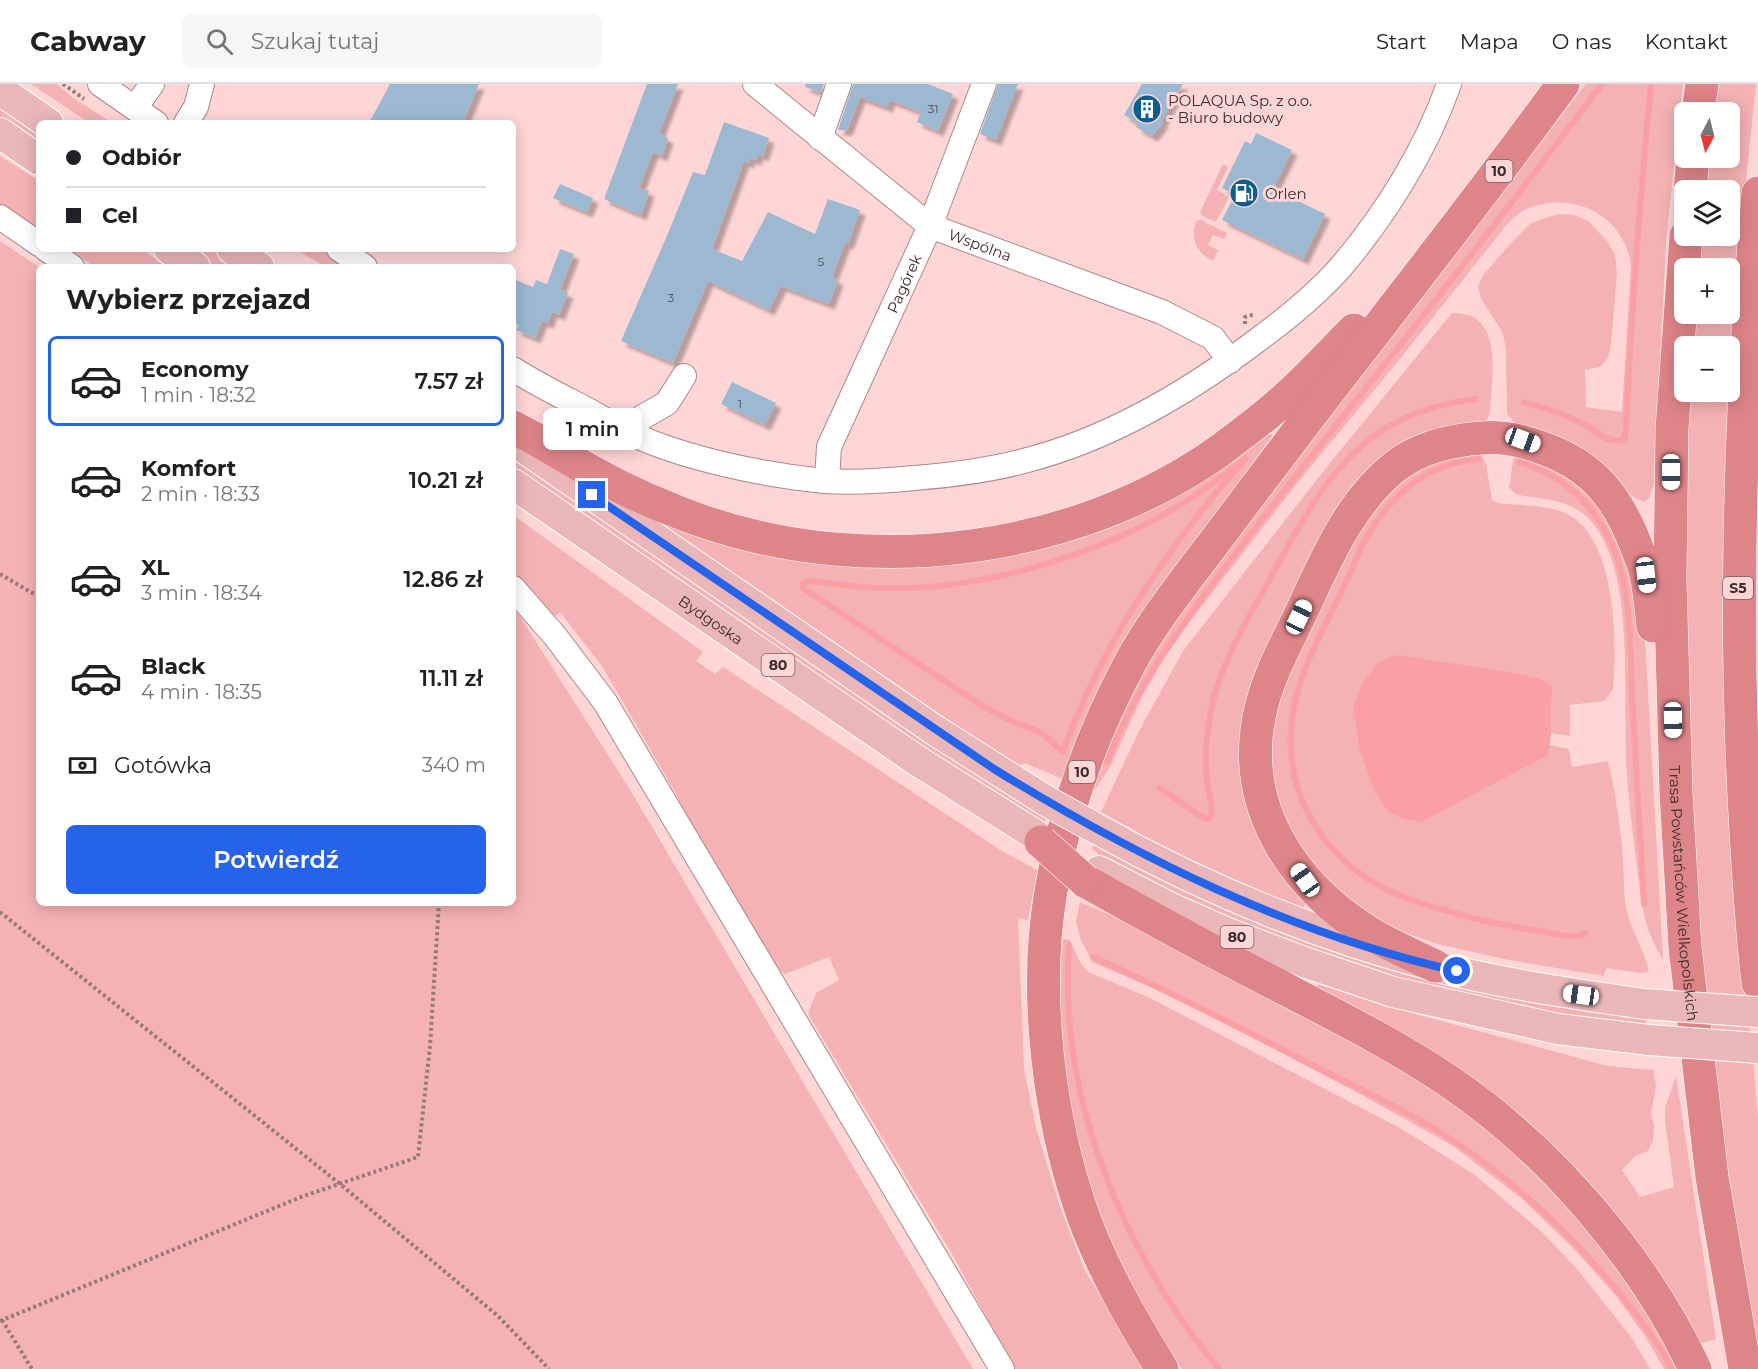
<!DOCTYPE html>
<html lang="pl">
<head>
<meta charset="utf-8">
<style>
  body { margin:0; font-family:Montserrat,sans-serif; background:#f6f6f6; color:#202124; height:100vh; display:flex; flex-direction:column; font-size:22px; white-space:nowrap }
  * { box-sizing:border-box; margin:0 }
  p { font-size:20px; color:#757577 }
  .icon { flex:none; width:33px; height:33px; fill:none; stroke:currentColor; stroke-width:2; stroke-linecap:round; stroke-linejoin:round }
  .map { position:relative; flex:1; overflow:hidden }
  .drawer { position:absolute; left:36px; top:180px; width:480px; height:642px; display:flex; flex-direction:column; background:#fff; border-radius:9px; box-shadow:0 3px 15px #0003 }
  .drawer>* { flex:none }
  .hud { position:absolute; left:36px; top:36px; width:480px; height:132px; border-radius:9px; box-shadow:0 3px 15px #0003; display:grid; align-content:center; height:132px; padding:0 30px; background:#fff }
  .needle { width:39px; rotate:187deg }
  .tools { position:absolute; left:1674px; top:18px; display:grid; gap:12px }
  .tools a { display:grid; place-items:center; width:66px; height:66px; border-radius:9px; background:#fff; box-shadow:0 3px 15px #0003; font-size:30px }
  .end { position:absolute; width:27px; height:27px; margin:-14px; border:8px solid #2563eb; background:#fff; box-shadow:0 0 0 3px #fff }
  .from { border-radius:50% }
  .bubble { position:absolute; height:42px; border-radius:9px; background:#fff; box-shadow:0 3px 15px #0003; font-size:20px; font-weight:600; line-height:42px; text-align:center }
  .car { position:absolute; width:18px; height:36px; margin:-18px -9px; border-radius:8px; box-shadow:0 0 4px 2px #0007; background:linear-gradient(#fff 24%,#345 0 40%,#fff 0 76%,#345 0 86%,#fff 0) }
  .hud b { display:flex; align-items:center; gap:21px; height:57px; font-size:22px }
  .hud b+b { border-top:2px solid #e0e0e0 }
  .hud i { width:15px; height:15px; background:#202124 }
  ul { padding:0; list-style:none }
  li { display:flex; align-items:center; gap:18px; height:90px; margin:0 12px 9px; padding:0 18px; border:3px solid transparent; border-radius:9px }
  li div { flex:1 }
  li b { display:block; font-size:22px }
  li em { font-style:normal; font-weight:600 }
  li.selected { border-color:#2563eb }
  li>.icon { width:54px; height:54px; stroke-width:1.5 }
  h2 { padding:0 30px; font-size:27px; line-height:72px }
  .pay { display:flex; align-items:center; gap:15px; height:66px; padding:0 30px; font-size:22px }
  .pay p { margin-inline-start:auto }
  .action { display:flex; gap:12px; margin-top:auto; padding:12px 30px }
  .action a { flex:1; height:69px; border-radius:9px; background:#2563eb; color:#fff; font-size:24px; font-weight:600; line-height:69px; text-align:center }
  header { display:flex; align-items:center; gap:36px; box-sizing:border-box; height:84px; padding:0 30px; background:#fff; border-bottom:2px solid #e0e0e0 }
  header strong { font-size:28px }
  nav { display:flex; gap:33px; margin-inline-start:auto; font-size:21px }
  .search { width:420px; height:54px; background:#f6f6f6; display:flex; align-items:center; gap:15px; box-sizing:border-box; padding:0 21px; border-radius:9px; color:#757577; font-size:22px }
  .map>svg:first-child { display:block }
</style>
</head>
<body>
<header>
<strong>Cabway</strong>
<div class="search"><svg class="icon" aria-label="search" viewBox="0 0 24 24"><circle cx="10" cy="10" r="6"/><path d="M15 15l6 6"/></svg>Szukaj tutaj</div>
<nav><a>Start</a><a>Mapa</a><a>O nas</a><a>Kontakt</a></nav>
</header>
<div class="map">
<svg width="1758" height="1285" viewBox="0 0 1758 1285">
  <defs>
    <filter id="shadow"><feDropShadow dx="5.5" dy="5.5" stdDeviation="1.5" flood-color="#0004"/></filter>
  </defs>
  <rect width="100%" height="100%" fill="#ffd5d6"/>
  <g fill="#f4b2b4">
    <path d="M 31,0 L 57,0 L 72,13 L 112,39 L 90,39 Z"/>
    <path d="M 1586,0 L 1683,0 L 1666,157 L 1654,400 L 1649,414 L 1644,418 L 1637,415 L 1526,343 L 1514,338 L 1507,330 L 1506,267 L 1503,249 L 1481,215 L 1478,202 L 1483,191 L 1512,158 L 1531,139 L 1558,130 L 1574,131 L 1588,137 L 1608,158 L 1615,171 L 1617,189 L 1611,261 L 1608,274 L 1600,283 L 1585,286 L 1586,323 L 1622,328 L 1631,181 C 1625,138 1586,112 1543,120 C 1534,122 1524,125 1517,131 C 1511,135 1506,142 1501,148 L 1395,281 L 1299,397 L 1191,536 L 1163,576 L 1142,613 L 1110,683 L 1090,713 L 1114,648 L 1154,567 L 1214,482 Z"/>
    <path d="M 1715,0 L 1756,0 L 1735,204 L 1743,866 L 1758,1032 L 1758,1271 L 1719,1037 L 1698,870 L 1685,611 L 1684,430 L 1689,308 L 1730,308 L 1730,262 L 1691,262 L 1693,230 L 1730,230 L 1730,184 L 1695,184 L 1699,152 L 1730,152 L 1730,106 L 1703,106 L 1707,74 L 1730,74 L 1730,28 L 1712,28 Z"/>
    <path d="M 0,19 L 39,46 L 39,61 L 0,35 Z"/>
    <path d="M 0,72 L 39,97 L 39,144 L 0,121 Z"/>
    <path d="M 1223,80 L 1228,83 L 1217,106 L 1229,113 L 1216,138 L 1202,132 L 1200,128 Z"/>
    <path d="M 1201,136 L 1227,149 L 1224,155 L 1213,151 L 1208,161 L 1218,166 L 1213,177 C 1197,170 1190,154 1196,137 Z"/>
    <path d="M 0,157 L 39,183 L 39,819 L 513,819 L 513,526 L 519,531 L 629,704 L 973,1285 L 0,1285 Z"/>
    <path d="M 69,165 L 141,165 L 168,183 L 95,183 Z"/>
    <path d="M 190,165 L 213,165 L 239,183 L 217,183 Z"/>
    <path d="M 295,165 L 322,165 L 349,183 L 326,183 Z"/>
    <path d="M 1452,229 C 1458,229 1465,230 1471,232 C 1502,246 1491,301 1490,328 L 1487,336 L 1481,341 L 1410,361 L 1249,628 L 1308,815 L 1302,825 L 1261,809 L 1132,750 L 1134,746 L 1101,728 L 1139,647 L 1183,567 L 1318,394 Z"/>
    <path d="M 1270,350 L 1272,350 L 1272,352 L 1231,409 L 1065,696 L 1025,679 L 1017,682 L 971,653 L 625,417 L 871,481 L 1206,393 Z"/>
    <path d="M 1477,363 L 1486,380 L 1492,416 L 1497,419 C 1519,422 1548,420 1569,431 C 1617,458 1617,559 1613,606 L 1604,617 L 1570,621 L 1570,652 L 1551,649 L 1552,602 L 1548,671 L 1549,661 L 1569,665 L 1572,683 L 1608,677 C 1615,705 1619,735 1622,763 C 1624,783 1623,804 1626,823 C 1630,846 1645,865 1649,888 L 1641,889 L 1606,884 L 1604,892 L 1504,875 L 1438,860 L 1394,845 L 1372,834 L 1324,798 L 1283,737 L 1270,676 L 1281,601 L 1368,429 L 1418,383 Z"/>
    <path d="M 1519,369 L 1543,372 L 1607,425 L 1643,520 L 1663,876 C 1652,858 1646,842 1642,821 C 1636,772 1628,722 1626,672 C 1623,606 1635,490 1592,438 C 1572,415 1545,415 1517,411 L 1509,404 L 1513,377 Z"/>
    <path d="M 513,371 L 1021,716 L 1045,735 L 1045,740 L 916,661 L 513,386 Z"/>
    <path d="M 513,431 L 703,568 L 696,577 L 715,590 L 723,583 L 1002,767 L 1037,786 L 1028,836 L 1018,834 L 1024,985 L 1036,1044 L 1060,1123 L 1085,1187 L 1145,1285 L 1015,1285 L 952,1170 L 808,930 L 816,909 L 839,896 L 829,873 L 785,890 L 772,879 L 677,719 L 679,715 L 602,582 L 560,528 L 555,533 L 513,487 Z"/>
    <path d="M 1093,761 L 1646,934 L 1646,939 L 1614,939 L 1551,930 L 1446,909 L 1278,856 L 1113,781 L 1092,765 Z"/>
    <path d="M 1080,818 L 1183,862 L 1373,961 L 1502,1050 L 1608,1166 L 1684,1285 L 1664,1285 L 1645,1252 L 1616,1212 L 1574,1165 L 1522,1115 L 1453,1062 L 1358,1009 L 1176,914 L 1092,878 L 1080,854 L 1076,837 Z"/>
    <path d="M 1063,855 L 1070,856 L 1080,878 L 1088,888 L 1148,913 L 1402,1045 L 1475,1091 L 1542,1148 L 1577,1185 L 1632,1254 L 1650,1285 L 1182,1285 C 1092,1162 1050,1006 1063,855 Z"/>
    <path d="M 1319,900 L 1419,931 L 1608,982 L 1653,986 L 1656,1001 L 1651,1030 L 1654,1041 L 1653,1057 L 1648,1067 L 1635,1072 L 1622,1086 L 1640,1113 L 1674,1103 L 1665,1037 L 1665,1024 L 1676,992 L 1716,1255 L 1697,1260 L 1639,1165 L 1316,905 Z"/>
  </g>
  <path fill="#fa9fa3" d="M 1397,571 L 1509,588 L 1540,595 L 1552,602 L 1551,649 L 1548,671 L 1421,738 L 1403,735 L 1388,727 L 1375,708 L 1360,667 L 1353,623 L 1361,602 L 1377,579 Z"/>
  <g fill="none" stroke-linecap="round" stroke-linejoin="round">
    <g stroke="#fa9fa3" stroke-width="6">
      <path d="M 1524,318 L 1557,328 L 1586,341 L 1605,354 L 1617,357 L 1624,355 L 1626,346 C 1631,231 1640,115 1651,0"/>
      <path d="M 1245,375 C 1168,462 1102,558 1063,668 L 1042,649 L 1011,637 L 981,621 L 803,504 L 803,499 L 811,497 C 834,500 857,503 879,504 C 965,507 1058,482 1134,446 C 1173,428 1211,402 1245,375 Z"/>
      <path d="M 1479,375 C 1425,379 1388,413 1363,460 C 1355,476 1349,493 1341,509 C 1324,544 1305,577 1296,614 C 1274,699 1320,780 1401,812 C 1416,818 1432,823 1448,827 C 1480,837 1513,843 1546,848 C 1555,850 1565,853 1573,852 C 1577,852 1582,850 1586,849"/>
      <path d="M 1519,378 C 1564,391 1594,420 1613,463 C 1632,506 1630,564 1632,611 C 1636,681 1640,750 1644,820"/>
      <path d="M 1107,678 C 1135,603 1182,541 1229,478 C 1265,431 1301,385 1338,339 C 1428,227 1516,114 1602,0"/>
      <path d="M 1160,704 L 1202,733 L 1208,735 L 1212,730 C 1211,718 1208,706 1207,694 C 1204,672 1207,647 1211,626 C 1220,581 1244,542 1266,502 C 1320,404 1354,330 1476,315"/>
      <path d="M 1069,862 C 1058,1014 1123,1169 1219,1285"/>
      <path d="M 1093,873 C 1163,904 1232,940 1301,975 C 1346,999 1395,1020 1438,1047 C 1508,1090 1568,1147 1620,1210 C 1639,1234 1658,1258 1672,1285"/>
    </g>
  </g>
  <g fill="#9cb9d1" filter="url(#shadow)">
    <path d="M 390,0 L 479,0 L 463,39 L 369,39 Z"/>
    <path d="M 647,0 L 678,0 L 659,50 L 668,54 L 662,72 L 653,68 L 639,104 L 649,107 L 641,131 L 604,115 Z"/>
    <path d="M 805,0 L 824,0 L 821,8 L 805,3 Z"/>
    <path d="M 853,0 L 928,0 L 953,10 L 938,47 L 917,38 L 921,28 L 890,16 L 887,23 L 860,13 L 847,46 L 838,46 Z"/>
    <path d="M 998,0 L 1018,0 L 996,56 L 980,50 Z"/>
    <path d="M 1142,0 L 1183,0 L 1161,38 L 1163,39 L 1152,52 L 1136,43 L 1138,39 L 1124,31 Z"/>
    <path d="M 724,38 L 769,54 L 763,72 L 758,70 L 756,76 L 750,74 L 749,79 L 744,77 L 712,165 L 742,177 L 768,128 L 815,150 L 828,115 L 860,126 L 848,160 L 845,159 L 832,193 L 838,196 L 829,220 L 781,202 L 769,226 L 708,197 L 673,279 L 621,257 L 669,147 L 693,88 L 705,91 Z"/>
    <path d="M 1256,49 L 1292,66 L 1273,105 L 1325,130 L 1303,175 L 1222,136 L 1235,111 L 1222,104 L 1245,57 L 1251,60 Z"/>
    <path d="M 560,100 L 593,114 L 587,128 L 553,114 Z"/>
    <path d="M 560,165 L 574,170 L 560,206 L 568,209 L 559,231 L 552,228 L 548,239 L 542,237 L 535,254 L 516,246 L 518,241 L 513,239 L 513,195 L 533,203 L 536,196 L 547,200 Z"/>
    <path d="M 732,298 L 776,319 L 765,341 L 721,320 Z"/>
  </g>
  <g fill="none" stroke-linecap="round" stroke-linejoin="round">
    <g stroke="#ac8788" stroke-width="26">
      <g id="minor">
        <path d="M 100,0 L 156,39"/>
        <path id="s1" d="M 755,0 L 930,142 L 1162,228 L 1213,254 L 1230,277"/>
        <path d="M 135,24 L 152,0"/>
        <path d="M 186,39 L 196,23 L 202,0"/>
        <path d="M 820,54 L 839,0"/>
        <path d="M 0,133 L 39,160"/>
        <path d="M 46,165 L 72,183"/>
        <path d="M 339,165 L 365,183"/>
        <path d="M 513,285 C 535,299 559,311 582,323 C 599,332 615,342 632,350 C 686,375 764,391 824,397 C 853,399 884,397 914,394 C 953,391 993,386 1031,375 C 1113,353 1187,309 1255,258 C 1285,236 1315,212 1340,184 C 1385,131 1426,66 1449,0"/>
        <path d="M 632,351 L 641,334 L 667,319 L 684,292"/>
        <path id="s2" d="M 827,397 L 829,363 L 930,142 L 984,0"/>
        <path d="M 513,504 L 555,552 L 605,618 L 1002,1285"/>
      </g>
    </g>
    <g stroke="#fff" stroke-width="32">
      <g id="major">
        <path d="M 0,6 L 48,39"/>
        <path d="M 0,49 L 39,76"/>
        <path d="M 169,165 L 195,183"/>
        <path d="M 232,165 L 259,183"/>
        <path d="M 521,362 L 936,647 L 1048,718"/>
        <path id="s3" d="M 513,400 L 916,676 L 1042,755"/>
        <path d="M 1097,745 C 1203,804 1316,851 1434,882 C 1503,900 1574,910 1645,920"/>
        <path d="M 1099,787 L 1173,825 L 1225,848 L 1304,878 L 1393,908 L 1558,945 L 1649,956"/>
      </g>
    </g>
    <g stroke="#fff" stroke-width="34">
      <g id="highway">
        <path d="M 1698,28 L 1702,0"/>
        <path d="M 1690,106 L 1693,74"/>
        <path d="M 1758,109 C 1740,322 1733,535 1746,749 C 1749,799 1752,849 1758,899"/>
        <path id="s4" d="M 1686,152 L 1672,345 L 1670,494 L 1676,708 L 1685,863 L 1712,1093 L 1745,1285"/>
        <path d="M 513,343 C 541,357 567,374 594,389 C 628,408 665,424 702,437 C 870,495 1076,470 1222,365 C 1244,348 1268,331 1288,312 C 1311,291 1332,268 1354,246"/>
        <path d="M 1085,797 C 1144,830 1204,863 1264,894 C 1327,927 1391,958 1450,998 C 1550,1066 1644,1175 1695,1285"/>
        <path d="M 1435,882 C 1413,871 1389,861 1368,848 C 1290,799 1238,719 1261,624 C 1269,591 1285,562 1300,531 C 1325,478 1349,418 1397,381 C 1421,363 1453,356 1482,354 C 1505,352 1524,357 1545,365 C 1595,383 1619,416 1637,464 C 1640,473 1645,483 1646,492 C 1650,509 1651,526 1653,542"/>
        <path d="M 1162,1285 C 1132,1236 1104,1188 1084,1134 C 1049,1037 1033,910 1051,807 C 1064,728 1092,650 1130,579 C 1151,540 1179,505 1206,469 C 1237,428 1268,387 1299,346 C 1387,231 1478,117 1563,0"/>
      </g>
    </g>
    <g stroke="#967a7b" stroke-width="4" stroke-dasharray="3 3" stroke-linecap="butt">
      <path d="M 63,0 L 84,15"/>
      <path d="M 1245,240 L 1245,233 L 1255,230"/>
      <path d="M 0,490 L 39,513"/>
      <path d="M 0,828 L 340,1100 L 498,1232 L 549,1285"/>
      <path d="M 2,1236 L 32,1285"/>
      <path d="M 0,1237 L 301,1113 L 418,1073 L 430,962 L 439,819"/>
    </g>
    <use href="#minor" stroke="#fff" stroke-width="24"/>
    <use href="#major" stroke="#ebb6b8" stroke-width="30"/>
    <use href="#highway" stroke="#de8589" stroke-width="33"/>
    <g stroke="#fff" stroke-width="32" stroke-linecap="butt">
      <g id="major-bridge">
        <path d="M 1048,718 L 1097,745"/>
        <path d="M 1645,920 L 1758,928"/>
        <path d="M 1649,956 L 1758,964"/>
      </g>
    </g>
    <g stroke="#fff" stroke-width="34" stroke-linecap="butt">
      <path id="highway-bridge" d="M 1041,758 L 1085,797"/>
    </g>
    <use href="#major-bridge" stroke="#ebb6b8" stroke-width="30"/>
    <use href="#highway-bridge" stroke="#de8589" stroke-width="33"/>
  </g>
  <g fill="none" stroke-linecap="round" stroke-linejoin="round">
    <path stroke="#2563eb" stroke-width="8" d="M 592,411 L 994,685 C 1138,774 1291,850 1457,887"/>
  </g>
  <defs>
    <g id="building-disc" transform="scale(1.5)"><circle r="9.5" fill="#0b5e90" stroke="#ffd5d6"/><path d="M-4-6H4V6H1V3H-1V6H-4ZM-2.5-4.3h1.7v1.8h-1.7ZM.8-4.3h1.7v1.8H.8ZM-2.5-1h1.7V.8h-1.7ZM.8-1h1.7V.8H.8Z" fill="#fff"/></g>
    <g id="fuel-disc" transform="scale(1.5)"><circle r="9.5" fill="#0b5e90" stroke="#ffd5d6"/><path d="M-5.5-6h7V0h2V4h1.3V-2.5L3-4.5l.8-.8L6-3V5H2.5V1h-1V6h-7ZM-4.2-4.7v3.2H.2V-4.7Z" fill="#fff"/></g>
  </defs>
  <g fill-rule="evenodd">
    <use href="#building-disc" x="1147" y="25"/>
    <use href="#fuel-disc" x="1244" y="109"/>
  </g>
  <g text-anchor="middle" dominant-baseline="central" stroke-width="6" stroke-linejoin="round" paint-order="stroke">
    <g font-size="12" fill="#544f55">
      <text x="933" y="24">31</text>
      <text x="821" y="177">5</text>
      <text x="671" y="213">3</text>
      <text x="740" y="319">1</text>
    </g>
    <g fill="#ffd5d6" stroke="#765f5f" stroke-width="1.5">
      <rect x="1485.5" y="76" width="27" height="22" rx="4.5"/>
      <rect x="1723" y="493" width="30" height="22" rx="4.5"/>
      <rect x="761.5" y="570" width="33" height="22" rx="4.5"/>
      <rect x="1068.5" y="677" width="27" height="22" rx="4.5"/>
      <rect x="1220.5" y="842" width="33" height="22" rx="4.5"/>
    </g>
    <g font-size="14" font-weight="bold" fill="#3c2c2c">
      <text x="1499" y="87">10</text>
      <text x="1738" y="504">S5</text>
      <text x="778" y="581">80</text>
      <text x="1082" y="688">10</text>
      <text x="1237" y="853">80</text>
    </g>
    <g font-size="15" fill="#3c2c2c" stroke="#ffd5d6" text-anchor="start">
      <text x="1168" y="16">POLAQUA Sp. z o.o.<tspan x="1168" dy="17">- Biuro budowy</tspan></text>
      <text x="1265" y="109">Orlen</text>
    </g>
    <g font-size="15" fill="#3c2c2c" stroke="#ffd5d6">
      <text stroke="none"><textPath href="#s1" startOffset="279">Wspólna</textPath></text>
      <text stroke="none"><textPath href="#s2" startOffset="214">Pagórek</textPath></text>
      <text stroke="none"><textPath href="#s3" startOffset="240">Bydgoska</textPath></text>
      <text stroke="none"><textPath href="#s4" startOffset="658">Trasa Powstańców Wielkopolskich</textPath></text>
    </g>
  </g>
</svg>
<div class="tools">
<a><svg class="needle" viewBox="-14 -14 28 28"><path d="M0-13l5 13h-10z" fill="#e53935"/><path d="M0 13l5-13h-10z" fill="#757577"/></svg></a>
<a><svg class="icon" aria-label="layers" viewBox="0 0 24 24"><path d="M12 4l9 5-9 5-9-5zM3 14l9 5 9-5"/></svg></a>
<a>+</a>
<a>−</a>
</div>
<i class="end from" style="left:1457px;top:887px"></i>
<i class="end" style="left:592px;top:411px"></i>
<div class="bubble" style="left:543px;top:324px;width:99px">1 min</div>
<i class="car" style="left:1523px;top:356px;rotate:110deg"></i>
<i class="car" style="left:1671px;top:388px;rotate:180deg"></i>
<i class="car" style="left:1646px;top:491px;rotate:173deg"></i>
<i class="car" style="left:1299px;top:533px;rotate:25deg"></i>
<i class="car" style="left:1673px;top:636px;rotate:179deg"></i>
<i class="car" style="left:1305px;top:796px;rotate:325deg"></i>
<i class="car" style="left:1581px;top:911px;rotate:278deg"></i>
<div class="hud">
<b><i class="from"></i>Odbiór</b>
<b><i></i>Cel</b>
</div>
<section class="drawer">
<h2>Wybierz przejazd</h2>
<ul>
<li class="selected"><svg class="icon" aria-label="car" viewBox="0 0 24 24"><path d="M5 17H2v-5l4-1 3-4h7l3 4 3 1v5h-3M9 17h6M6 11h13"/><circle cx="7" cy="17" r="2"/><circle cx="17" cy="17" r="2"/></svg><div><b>Economy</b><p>1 min · 18:32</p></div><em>7.57 zł</em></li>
<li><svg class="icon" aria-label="car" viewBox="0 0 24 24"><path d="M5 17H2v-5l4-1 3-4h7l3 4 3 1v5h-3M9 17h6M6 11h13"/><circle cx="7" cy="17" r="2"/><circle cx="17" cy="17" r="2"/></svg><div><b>Komfort</b><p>2 min · 18:33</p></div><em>10.21 zł</em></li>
<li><svg class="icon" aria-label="car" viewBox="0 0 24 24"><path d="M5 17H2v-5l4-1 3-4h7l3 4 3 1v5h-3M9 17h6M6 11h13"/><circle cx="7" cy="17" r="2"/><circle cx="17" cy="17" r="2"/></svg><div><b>XL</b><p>3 min · 18:34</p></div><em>12.86 zł</em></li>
<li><svg class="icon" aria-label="car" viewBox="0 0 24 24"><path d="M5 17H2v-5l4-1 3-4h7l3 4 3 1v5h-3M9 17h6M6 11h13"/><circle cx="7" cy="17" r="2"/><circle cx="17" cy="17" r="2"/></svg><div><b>Black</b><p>4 min · 18:35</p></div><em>11.11 zł</em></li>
</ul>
<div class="pay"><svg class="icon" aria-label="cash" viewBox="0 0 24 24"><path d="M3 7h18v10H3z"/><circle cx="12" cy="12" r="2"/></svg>Gotówka<p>340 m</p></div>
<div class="action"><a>Potwierdź</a></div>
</section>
</div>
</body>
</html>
